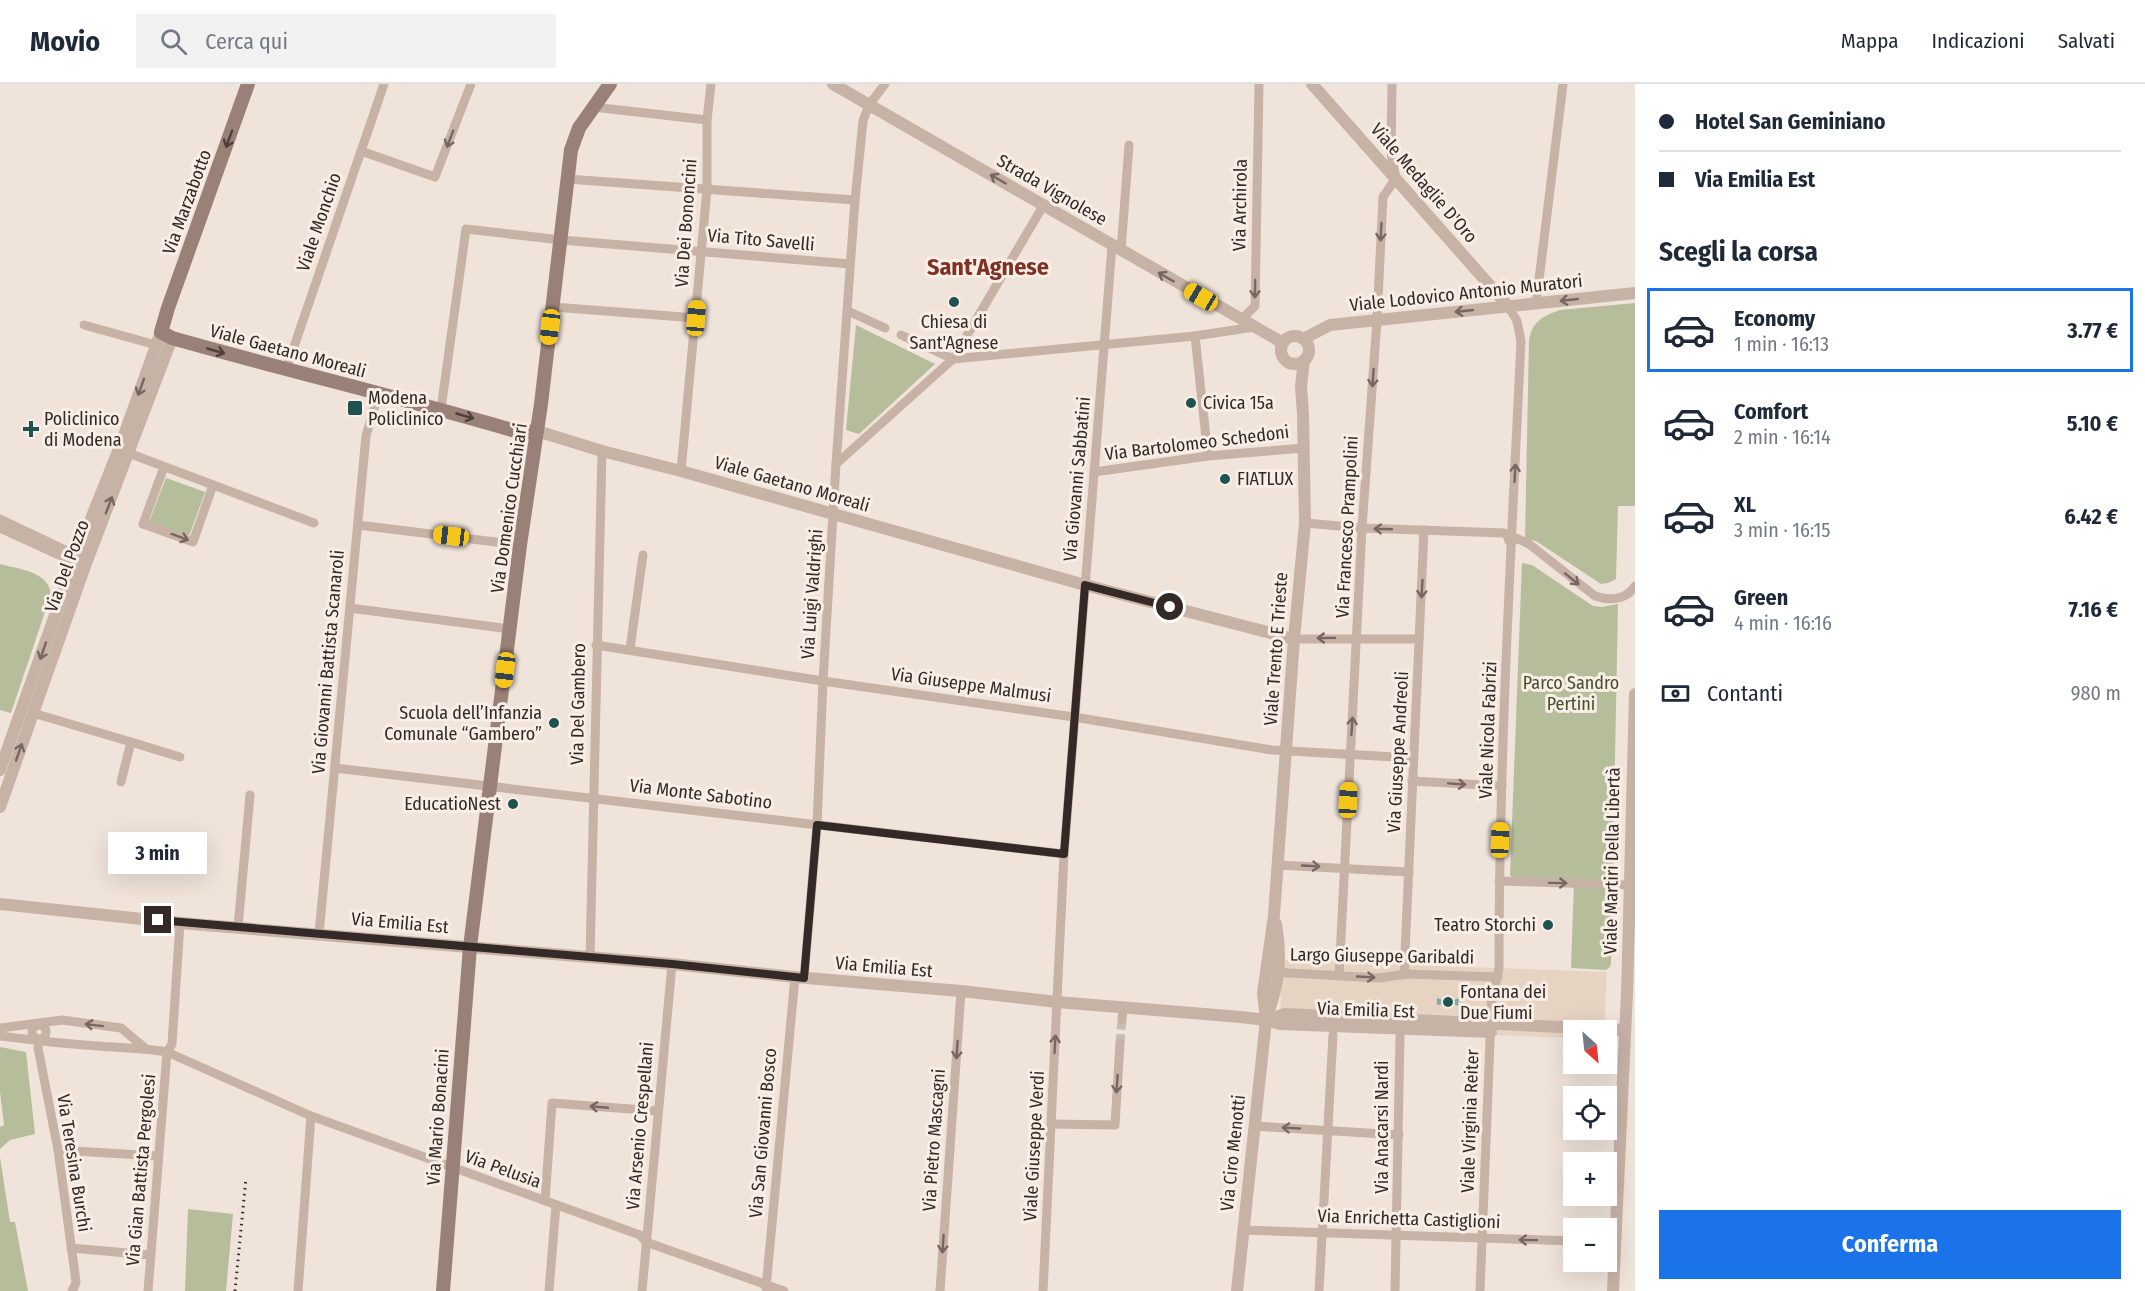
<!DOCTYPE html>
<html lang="it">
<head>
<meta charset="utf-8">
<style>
  body { margin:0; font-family:"Fira Sans Condensed",sans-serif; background:#f2f2f3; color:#1f2937; height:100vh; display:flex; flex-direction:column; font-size:22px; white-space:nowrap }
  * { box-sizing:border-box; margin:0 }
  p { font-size:20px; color:#747a83 }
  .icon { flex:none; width:33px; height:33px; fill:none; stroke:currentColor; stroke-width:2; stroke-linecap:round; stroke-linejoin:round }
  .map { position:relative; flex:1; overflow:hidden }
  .sheet { display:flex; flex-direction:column; background:#fff; width:510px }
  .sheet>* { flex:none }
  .guide { display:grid; align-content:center; height:132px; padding:0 24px; background:#fff }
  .needle { width:39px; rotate:153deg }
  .buttons { position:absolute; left:1563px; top:936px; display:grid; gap:12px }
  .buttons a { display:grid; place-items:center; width:54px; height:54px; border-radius:0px; background:#fff; box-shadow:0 6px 24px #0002; font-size:30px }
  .end { position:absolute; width:27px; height:27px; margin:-14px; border:8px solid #332a27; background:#fff; box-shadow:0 0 0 3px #fff }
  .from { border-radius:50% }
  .bubble { position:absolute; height:42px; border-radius:0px; background:#fff; box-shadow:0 6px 24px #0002; font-size:20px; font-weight:700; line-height:42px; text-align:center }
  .car { position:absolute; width:18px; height:36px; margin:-18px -9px; border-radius:8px; box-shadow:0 0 4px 2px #0007; background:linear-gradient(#f5c518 24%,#345 0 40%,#f5c518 0 76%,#345 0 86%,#f5c518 0) }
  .guide b { display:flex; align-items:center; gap:21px; height:57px; font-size:22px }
  .guide b+b { border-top:2px solid #e0e1e3 }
  .guide i { width:15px; height:15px; background:#1f2937 }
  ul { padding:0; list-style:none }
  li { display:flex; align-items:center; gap:18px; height:84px; margin:0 12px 9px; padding:0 12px; border:3px solid transparent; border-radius:0px }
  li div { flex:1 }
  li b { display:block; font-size:22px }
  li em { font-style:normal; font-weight:700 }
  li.on { border-color:#1a73e8 }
  li>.icon { width:54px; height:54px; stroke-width:1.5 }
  h2 { padding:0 24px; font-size:27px; line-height:72px }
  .pay { display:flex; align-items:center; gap:15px; height:66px; padding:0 24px; font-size:22px }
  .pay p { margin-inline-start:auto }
  .button { display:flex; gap:12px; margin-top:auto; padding:12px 24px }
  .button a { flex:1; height:69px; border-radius:0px; background:#1a73e8; color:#fff; font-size:24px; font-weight:700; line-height:69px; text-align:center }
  header { display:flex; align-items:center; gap:36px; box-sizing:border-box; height:84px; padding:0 30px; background:#fff; border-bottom:2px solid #e0e1e3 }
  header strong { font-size:28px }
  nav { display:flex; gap:33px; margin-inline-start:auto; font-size:21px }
  .search { width:420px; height:54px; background:#f2f2f3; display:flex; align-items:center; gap:15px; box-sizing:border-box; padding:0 21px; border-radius:0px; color:#747a83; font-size:22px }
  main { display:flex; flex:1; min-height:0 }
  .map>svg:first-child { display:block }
</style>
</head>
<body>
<header>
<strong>Movio</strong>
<div class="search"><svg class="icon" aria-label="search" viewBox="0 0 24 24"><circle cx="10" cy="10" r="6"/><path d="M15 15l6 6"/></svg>Cerca qui</div>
<nav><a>Mappa</a><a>Indicazioni</a><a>Salvati</a></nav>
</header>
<main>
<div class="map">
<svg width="1635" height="1207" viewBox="0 0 1635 1207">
  <rect width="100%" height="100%" fill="#efe3da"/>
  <g fill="#b5bd9b">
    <path d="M 1635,219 L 1635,422 L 1618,422 L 1616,495 L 1608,499 L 1601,500 L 1536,457 L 1525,455 L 1529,257 C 1532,238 1542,232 1560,226 Z"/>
    <path d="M 856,241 L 935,280 L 859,350 L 846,346 Z"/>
    <path d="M 166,394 L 205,408 L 189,452 L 149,438 Z"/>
    <path d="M 1522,479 L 1532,481 L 1593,522 L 1602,523 L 1618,520 L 1611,880 L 1609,884 L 1606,886 L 1571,884 L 1574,799 L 1512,793 L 1510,791 Z"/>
    <path d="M 0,480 C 18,485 48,487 51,510 L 11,629 L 0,626 Z"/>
    <path d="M 0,963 L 26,968 L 35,1050 L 10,1056 L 0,1065 L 0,1043 L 4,1041 L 0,1008 Z"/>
    <path d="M 0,1073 L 10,1138 L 15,1138 L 28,1207 L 0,1207 Z"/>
    <path d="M 188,1125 L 233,1130 L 226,1207 L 185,1207 Z"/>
  </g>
  <path fill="#e7d3c1" d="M 1282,876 L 1607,888 L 1604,946 L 1574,946 L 1573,954 L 1280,943 Z"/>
  <path fill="#7aaba8" d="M 1448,912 L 1454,916 L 1459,914 L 1458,922 L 1454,920 L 1450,923 L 1443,920 L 1437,921 L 1437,914 L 1443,916 Z"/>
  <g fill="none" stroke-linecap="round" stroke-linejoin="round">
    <path stroke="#c9beb6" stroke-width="9" stroke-dasharray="9 4.5" stroke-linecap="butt" d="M 1120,959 L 1122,936"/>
    <g stroke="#c7b2a6" stroke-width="9">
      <path d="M 593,23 L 707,36"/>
      <path d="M 361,67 L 435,93 L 471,0"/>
      <path d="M 567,95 L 855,116"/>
      <path d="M 1121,167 L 1129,61"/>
      <path d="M 1537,212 L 1563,0"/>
      <path d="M 553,223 L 696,234"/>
      <path d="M 848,227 L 885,244"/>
      <path d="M 1241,236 L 1255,222 L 1259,0"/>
      <path d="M 84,241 L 156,261"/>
      <path d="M 1195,252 L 1208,372"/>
      <path d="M 953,275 L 1195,252 L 1254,243"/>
      <path d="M 953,275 L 1043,122"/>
      <path d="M 286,286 L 384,0"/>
      <path d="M 441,325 L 466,145 L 561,156 L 850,180"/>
      <path d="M 123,367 L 314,439"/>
      <path d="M 836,380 L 953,275 L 901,251"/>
      <path d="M 164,383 L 143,440 L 193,458 L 213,401"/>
      <path d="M 681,387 L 707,105 L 707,36 L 711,0"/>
      <path d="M 1094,388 L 1208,372 L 1304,364"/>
      <path d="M 0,435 L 80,473"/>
      <path d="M 1305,439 L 1362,444 L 1504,449 L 1507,451 L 1509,457"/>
      <path d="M 358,441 L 520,461"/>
      <path d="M 0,444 L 74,478"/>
      <path d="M 1511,459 L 1516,454 L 1529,460 L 1595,512 C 1609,517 1627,516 1635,502"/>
      <path d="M 350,524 L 510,545"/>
      <path d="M 1294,555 L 1419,555"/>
      <path d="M 596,561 L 823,597 L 1074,633 L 1272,666 L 1413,674"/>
      <path d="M 630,565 L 643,471"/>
      <path d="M 33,629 L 131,658 L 121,698"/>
      <path d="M 131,658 L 180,673"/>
      <path d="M 335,684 L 1064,770"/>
      <path d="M 1412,697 L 1502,702"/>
      <path d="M 1278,781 L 1409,788"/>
      <path d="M 1499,797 L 1630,801"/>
      <path d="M 238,843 L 250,711"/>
      <path d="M 319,850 L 366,352 L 378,311"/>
      <path d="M 590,873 L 602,367"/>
      <path d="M 1272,888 L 1379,894 L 1407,890 L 1498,893"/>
      <path d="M 1404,891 L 1424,446"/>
      <path d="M 1339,892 L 1362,444 L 1377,236 L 1383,113 L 1396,94 L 1391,70 L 1392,0"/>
      <path d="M 804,894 L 817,741 L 823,597 L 836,380 L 855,116 L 863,37 L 869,21 L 885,0"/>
      <path d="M 1122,936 L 1123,923"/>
      <circle cx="39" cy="948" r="7"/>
      <path d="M 0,944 L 62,936 L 121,944 L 145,964"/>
      <path d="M 0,952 C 32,956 65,960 97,962 C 121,964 144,964 167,968 L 311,1032 L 640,1151 L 646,1158 L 784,1207"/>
      <path d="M 39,956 L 38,964 L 58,1066 L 75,1190 L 76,1199 L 72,1207"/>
      <path d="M 1051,1040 L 1115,1041 L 1120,959"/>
      <path d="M 1254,1042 L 1399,1051"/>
      <path d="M 58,1066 L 157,1072"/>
      <path d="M 545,1117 L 552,1019 L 657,1027"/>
      <path d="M 1243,1146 L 1574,1157"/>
      <path d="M 71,1164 L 150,1171"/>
      <path d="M 766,1204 L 795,893"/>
      <path d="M 148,1207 L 167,968 L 172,960 L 180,839"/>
      <path d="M 298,1207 L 311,1032"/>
      <path d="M 549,1207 L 556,1121"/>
      <path d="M 642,1207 L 672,880"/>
      <path d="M 940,1207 L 961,907"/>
      <path d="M 1043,1207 L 1064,770 L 1112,162"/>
      <path d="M 1319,1207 L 1333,951"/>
      <path d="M 1395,1207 L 1400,952"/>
      <path d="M 1480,1207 L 1492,906 L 1496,898 L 1499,884 C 1499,675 1511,466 1521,257 L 1517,237 L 1508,222"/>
    </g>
    <g stroke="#c7b2a6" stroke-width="12">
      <path d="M 833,0 L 1283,259"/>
      <path d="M 1312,0 L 1508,222"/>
      <circle cx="1295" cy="266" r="14"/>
      <path d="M 1303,255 L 1330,241 L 1635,209"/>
      <path d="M 537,347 L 602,367 L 681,387 L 1085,501 L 1294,555"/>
      <path d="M 0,686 L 76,472 L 119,365 L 161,248"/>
      <path d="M 0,723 L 85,482 L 172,254"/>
      <path d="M 0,820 L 180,839 L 672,880 L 795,893 L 961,907 L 1057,918 L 1241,933 L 1266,936 L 1280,940 L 1491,948"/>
      <path d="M 1267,932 C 1279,901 1282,873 1276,840"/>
      <path d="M 1266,936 L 1285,930 L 1625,946"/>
      <path d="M 1237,1207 L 1266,936 L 1263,909 L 1274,831 L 1294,555 L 1305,439 L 1303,330 L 1301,302 L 1304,276"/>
      <path d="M 1613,1207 L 1627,909 L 1635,610"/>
    </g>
    <g stroke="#9a8178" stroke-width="14">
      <path d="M 248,0 L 168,224 L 161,248 L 172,254 C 285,286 399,313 512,346 L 523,348 L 537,347"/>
      <path d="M 443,1207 L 470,863 L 520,461 L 541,320 L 571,66 L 579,44 L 610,0"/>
    </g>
    <path stroke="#332a27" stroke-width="3" stroke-dasharray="1.5 4.5" stroke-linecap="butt" d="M 235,1207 L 246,1094"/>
  </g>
  <defs><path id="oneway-shaft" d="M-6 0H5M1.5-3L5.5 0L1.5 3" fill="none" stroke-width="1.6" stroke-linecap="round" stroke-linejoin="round" transform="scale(1.5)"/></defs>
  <g stroke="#4d403b">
    <use href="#oneway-shaft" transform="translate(229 55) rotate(110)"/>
    <use href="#oneway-shaft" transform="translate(216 267) rotate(16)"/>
    <use href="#oneway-shaft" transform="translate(465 332) rotate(16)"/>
  </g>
  <g stroke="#766760">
    <use href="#oneway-shaft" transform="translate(450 55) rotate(111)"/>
    <use href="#oneway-shaft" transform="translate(998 95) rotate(-150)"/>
    <use href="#oneway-shaft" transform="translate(1381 148) rotate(93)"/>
    <use href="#oneway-shaft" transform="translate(1166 193) rotate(-150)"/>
    <use href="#oneway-shaft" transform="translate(1255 205) rotate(91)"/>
    <use href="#oneway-shaft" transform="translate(1569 216) rotate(174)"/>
    <use href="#oneway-shaft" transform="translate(1464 227) rotate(174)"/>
    <use href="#oneway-shaft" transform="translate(1373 294) rotate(94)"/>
    <use href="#oneway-shaft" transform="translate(141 303) rotate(110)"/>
    <use href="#oneway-shaft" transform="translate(1515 389) rotate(-87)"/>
    <use href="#oneway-shaft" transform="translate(109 421) rotate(-69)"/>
    <use href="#oneway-shaft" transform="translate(1383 445) rotate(-178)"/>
    <use href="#oneway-shaft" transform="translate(180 453) rotate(20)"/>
    <use href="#oneway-shaft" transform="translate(1572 495) rotate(39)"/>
    <use href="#oneway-shaft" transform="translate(1422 505) rotate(93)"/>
    <use href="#oneway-shaft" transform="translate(1326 554) rotate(179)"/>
    <use href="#oneway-shaft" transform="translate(43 567) rotate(109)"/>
    <use href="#oneway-shaft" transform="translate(1352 642) rotate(-86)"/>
    <use href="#oneway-shaft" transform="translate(19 668) rotate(-71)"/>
    <use href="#oneway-shaft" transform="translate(1457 700) rotate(4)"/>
    <use href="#oneway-shaft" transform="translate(1311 782) rotate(3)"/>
    <use href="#oneway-shaft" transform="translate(1558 799) rotate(1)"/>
    <use href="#oneway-shaft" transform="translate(1366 893) rotate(3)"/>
    <use href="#oneway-shaft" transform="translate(94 941) rotate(-173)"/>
    <use href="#oneway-shaft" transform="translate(1055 960) rotate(-87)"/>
    <use href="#oneway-shaft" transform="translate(957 966) rotate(94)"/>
    <use href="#oneway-shaft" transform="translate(1117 1000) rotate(94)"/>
    <use href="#oneway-shaft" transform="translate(599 1023) rotate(-175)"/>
    <use href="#oneway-shaft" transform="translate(1291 1044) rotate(-177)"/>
    <use href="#oneway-shaft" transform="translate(1528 1156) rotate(-179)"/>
    <use href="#oneway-shaft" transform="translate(943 1160) rotate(94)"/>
  </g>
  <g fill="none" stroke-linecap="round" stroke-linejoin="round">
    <path stroke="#332a27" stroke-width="8" d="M 158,836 L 672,880 L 804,894 L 817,741 L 1064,770 L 1085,501 L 1170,523"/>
  </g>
  <g fill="#1f5251" stroke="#f8eee5" stroke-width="2">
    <circle cx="954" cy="218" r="6"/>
    <circle cx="1191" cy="319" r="6"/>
    <rect x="347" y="316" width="16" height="16" rx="3"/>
    <path d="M28 336h6v6h6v6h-6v6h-6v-6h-6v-6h6z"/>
    <circle cx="1225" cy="395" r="6"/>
    <circle cx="554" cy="639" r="6"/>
    <circle cx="513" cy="720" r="6"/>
    <circle cx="1548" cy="841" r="6"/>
    <circle cx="1448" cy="918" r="6"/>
  </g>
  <g text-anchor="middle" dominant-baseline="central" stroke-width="6" stroke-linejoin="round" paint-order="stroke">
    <g font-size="18" fill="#332a27" stroke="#f8eee5">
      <text transform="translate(1424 99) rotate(49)">Viale Medaglie D'Oro</text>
      <text transform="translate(1052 106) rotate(30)">Strada Vignolese</text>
      <text transform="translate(187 118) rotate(-70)">Via Marzabotto</text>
      <text transform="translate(1240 121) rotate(-89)">Via Archirola</text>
      <text transform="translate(319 138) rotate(-71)">Viale Monchio</text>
      <text transform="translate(686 139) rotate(-86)">Via Dei Bononcini</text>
      <text transform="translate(761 156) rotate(5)">Via Tito Savelli</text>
      <text transform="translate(1466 209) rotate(-6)">Viale Lodovico Antonio Muratori</text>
      <text transform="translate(288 267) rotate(15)">Viale Gaetano Moreali</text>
      <text transform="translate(1197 359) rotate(-7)">Via Bartolomeo Schedoni</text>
      <text transform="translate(1077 395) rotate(-85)">Via Giovanni Sabbatini</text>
      <text transform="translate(792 400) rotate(16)">Viale Gaetano Moreali</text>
      <text transform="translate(509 424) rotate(-82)">Via Domenico Cucchiari</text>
      <text transform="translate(1347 443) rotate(-87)">Via Francesco Prampolini</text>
      <text transform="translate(67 482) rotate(-70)">Via Del Pozzo</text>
      <text transform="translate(812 510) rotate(-86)">Via Luigi Valdrighi</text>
      <text transform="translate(1276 565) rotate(-86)">Viale Trento E Trieste</text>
      <text transform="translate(328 578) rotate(-85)">Via Giovanni Battista Scanaroli</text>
      <text transform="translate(971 601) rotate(8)">Via Giuseppe Malmusi</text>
      <text transform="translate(578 620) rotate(-89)">Via Del Gambero</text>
      <text transform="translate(1488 646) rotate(-88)">Viale Nicola Fabrizi</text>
      <text transform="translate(1398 668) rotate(-87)">Via Giuseppe Andreoli</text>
      <text transform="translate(701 710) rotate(7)">Via Monte Sabotino</text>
      <text transform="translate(1612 777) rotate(-89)">Viale Martiri Della Libertà</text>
      <text transform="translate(400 839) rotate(5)">Via Emilia Est</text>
      <text transform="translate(1382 872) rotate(1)">Largo Giuseppe Garibaldi</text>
      <text transform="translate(884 883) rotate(5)">Via Emilia Est</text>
      <text transform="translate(1366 926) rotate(2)">Via Emilia Est</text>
      <text transform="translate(438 1033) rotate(-86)">Via Mario Bonacini</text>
      <text transform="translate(1470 1037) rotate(-88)">Viale Virginia Reiter</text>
      <text transform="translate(640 1042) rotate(-85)">Via Arsenio Crespellani</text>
      <text transform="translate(1382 1043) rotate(-90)">Via Anacarsi Nardi</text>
      <text transform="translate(763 1049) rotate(-85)">Via San Giovanni Bosco</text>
      <text transform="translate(934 1056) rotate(-86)">Via Pietro Mascagni</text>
      <text transform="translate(1034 1062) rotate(-87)">Viale Giuseppe Verdi</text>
      <text transform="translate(1233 1069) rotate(-84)">Via Ciro Menotti</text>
      <text transform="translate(74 1079) rotate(81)">Via Teresina Burchi</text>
      <text transform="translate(503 1085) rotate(20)">Via Pelusia</text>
      <text transform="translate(141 1086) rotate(-85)">Via Gian Battista Pergolesi</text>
      <text transform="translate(1409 1135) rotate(2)">Via Enrichetta Castiglioni</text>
    </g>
    <g font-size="18" fill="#332a27" stroke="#f8eee5" text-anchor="start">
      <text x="954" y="238" text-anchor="middle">Chiesa di<tspan x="954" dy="21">Sant'Agnese</tspan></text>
      <text x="368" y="314">Modena<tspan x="368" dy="21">Policlinico</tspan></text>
      <text x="1203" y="319">Civica 15a</text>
      <text x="44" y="335">Policlinico<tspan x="44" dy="21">di Modena</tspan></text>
      <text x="1237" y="395">FIATLUX</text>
      <text x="542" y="629" text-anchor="end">Scuola dell’Infanzia<tspan x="542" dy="21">Comunale “Gambero”</tspan></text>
      <text x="501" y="720" text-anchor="end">EducatioNest</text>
      <text x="1536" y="841" text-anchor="end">Teatro Storchi</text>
      <text x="1460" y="908">Fontana dei<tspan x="1460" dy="21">Due Fiumi</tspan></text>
    </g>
    <g font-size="18" fill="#46502c" stroke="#f8eee5">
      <text x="1571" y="599">Parco Sandro<tspan x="1571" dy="21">Pertini</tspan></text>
    </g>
    <g font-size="24" font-weight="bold" fill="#7d3225" stroke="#f8eee5">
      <text x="988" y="183">Sant'Agnese</text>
    </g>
  </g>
</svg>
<div class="buttons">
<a><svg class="needle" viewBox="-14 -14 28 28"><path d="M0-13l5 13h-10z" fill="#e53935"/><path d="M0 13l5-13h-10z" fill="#747a83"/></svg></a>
<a><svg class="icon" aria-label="locate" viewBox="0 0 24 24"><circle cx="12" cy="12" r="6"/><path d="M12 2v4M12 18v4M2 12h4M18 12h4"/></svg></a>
<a>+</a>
<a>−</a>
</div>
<i class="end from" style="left:1170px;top:523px"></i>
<i class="end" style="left:158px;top:836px"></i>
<div class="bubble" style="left:108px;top:748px;width:99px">3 min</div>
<i class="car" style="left:1201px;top:213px;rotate:300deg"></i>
<i class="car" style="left:696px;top:234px;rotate:5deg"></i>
<i class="car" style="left:550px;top:243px;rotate:187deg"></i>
<i class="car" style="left:451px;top:452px;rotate:277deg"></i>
<i class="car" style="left:505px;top:586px;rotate:187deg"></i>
<i class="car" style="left:1348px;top:716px;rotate:3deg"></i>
<i class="car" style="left:1500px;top:756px;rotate:2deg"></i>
</div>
<section class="sheet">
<div class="guide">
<b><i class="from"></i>Hotel San Geminiano</b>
<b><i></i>Via Emilia Est</b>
</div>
<h2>Scegli la corsa</h2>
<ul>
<li class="on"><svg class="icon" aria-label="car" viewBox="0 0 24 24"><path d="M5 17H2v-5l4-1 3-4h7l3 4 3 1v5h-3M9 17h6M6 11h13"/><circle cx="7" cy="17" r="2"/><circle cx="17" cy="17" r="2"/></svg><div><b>Economy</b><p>1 min · 16:13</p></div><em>3.77 €</em></li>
<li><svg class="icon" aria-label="car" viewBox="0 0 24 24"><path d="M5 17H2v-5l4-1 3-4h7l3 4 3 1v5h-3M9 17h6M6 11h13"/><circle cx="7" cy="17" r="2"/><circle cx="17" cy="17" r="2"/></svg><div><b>Comfort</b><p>2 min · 16:14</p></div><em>5.10 €</em></li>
<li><svg class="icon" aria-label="car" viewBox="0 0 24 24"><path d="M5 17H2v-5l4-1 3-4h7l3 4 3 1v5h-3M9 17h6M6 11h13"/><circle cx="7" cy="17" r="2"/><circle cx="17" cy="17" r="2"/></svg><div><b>XL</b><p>3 min · 16:15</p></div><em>6.42 €</em></li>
<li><svg class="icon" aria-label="car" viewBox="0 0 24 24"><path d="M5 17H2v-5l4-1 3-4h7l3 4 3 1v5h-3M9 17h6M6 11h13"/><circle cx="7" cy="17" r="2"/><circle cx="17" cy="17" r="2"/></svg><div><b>Green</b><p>4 min · 16:16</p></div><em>7.16 €</em></li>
</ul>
<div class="pay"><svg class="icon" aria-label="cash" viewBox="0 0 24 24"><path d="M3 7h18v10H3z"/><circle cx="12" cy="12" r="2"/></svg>Contanti<p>980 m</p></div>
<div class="button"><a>Conferma</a></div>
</section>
</main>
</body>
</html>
